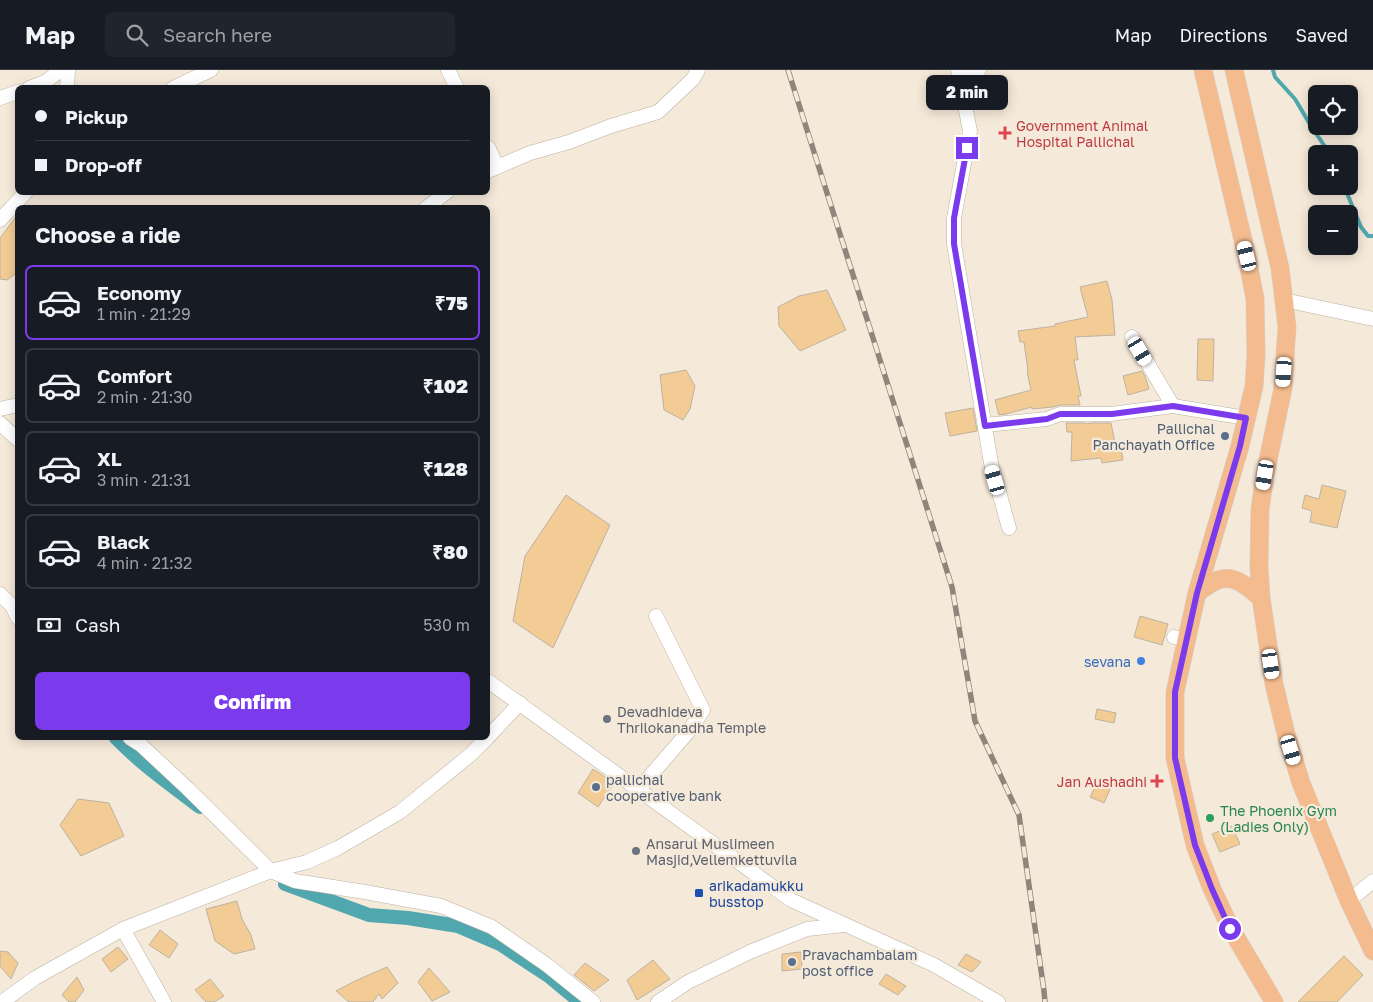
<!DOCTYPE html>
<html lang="en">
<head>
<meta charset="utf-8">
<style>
  body { margin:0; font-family:"Golos Text",sans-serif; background:#20242c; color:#f1f3f6; height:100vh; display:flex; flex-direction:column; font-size:19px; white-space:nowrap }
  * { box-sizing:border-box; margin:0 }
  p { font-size:16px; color:#9ea1a6 }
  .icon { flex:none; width:28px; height:28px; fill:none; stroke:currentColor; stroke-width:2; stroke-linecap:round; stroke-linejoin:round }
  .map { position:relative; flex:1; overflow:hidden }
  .side { position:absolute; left:15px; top:135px; width:475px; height:535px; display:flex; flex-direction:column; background:#171b24; border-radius:8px; box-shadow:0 2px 12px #0003 }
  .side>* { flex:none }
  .top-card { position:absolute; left:15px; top:15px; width:475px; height:110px; border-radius:8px; box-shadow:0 2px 12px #0003; display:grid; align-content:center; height:110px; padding:0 20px; background:#171b24 }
  .tools { position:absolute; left:1308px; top:15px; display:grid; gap:10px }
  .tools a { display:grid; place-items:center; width:50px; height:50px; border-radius:8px; background:#171b24; box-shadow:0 2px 12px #0003; font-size:25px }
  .end { position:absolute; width:22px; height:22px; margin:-11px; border:6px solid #7c3aed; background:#fff; box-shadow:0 0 0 2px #fff }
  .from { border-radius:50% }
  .bubble { position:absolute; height:35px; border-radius:8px; background:#171b24; box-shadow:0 2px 12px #0003; font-size:16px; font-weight:800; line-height:35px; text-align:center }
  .car { position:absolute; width:15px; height:30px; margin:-15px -8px; border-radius:6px; box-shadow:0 0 4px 1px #0007; background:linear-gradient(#fff 24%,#345 0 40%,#fff 0 76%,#345 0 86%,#fff 0) }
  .top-card b { display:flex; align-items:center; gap:18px; height:48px; font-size:19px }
  .top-card b+b { border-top:1px solid #363941 }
  .top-card i { width:12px; height:12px; background:#f1f3f6 }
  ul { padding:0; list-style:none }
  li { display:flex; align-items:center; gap:15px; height:75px; margin:0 10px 8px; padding:0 10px; border:2px solid #363941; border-radius:8px }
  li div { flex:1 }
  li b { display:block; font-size:19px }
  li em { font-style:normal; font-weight:800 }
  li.selected { border-color:#7c3aed }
  li>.icon { width:45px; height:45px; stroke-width:1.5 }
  h2 { padding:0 20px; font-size:22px; line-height:60px }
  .pay { display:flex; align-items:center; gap:12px; height:55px; padding:0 20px; font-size:19px }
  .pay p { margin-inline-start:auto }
  .cta { display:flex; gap:10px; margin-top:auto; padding:10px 20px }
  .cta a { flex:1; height:58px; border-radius:8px; background:#7c3aed; color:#fff; font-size:20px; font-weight:800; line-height:58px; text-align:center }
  header { display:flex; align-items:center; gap:30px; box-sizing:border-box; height:70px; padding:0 25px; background:#171b24; border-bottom:1px solid #363941 }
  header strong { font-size:24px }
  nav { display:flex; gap:28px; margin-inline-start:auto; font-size:18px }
  .search { width:350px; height:45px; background:#20242c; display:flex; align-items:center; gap:12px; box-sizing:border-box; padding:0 18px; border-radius:8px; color:#9ea1a6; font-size:19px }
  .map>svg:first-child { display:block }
</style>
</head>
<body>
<header>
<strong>Map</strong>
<div class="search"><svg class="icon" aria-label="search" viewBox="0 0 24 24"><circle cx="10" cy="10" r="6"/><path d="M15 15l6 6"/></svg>Search here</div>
<nav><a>Map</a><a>Directions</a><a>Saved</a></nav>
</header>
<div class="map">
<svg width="1373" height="932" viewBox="0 0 1373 932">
  <rect width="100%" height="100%" fill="#f5e9d9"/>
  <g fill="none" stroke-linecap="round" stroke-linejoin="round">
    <g stroke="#51a7ae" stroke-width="4">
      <path d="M 1273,0 L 1275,7 L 1295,29 L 1311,56 L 1330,84"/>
      <path d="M 1344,116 L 1361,157 L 1368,166 L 1373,166"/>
    </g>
    <g stroke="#51a7ae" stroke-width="14">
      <path d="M 116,668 C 141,694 171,715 200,737"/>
      <path d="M 285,814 L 369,845 L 408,848 L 458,856 L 500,874 L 550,907 L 580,932"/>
    </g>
  </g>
  <g fill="#f2cc94" stroke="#bdb2a2">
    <path d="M 18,144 L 18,202 L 7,210 L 0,209 L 0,168 Z"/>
    <path d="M 1107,211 L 1112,230 L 1115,265 L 1075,267 L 1078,290 L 1074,290 L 1081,326 L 1078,326 L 1080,335 L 1060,335 L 1053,337 L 1032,339 L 1032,337 L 1006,344 L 999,345 L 995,330 L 1031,320 L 1027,302 L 1028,301 L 1024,272 L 1020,272 L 1018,261 L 1055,256 L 1055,254 L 1088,247 L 1080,217 Z"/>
    <path d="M 827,220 L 846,260 L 800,281 L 779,256 L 778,237 L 799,226 Z"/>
    <path d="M 1198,269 L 1214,269 L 1213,311 L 1197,310 Z"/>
    <path d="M 686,300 L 695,316 L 690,339 L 683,350 L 664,340 L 660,305 Z"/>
    <path d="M 1142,301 L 1145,306 L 1149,319 L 1128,325 L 1123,306 Z"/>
    <path d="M 973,338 L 977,361 L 950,366 L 945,343 Z"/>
    <path d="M 1066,353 L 1085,353 L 1085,354 L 1092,353 L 1111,353 L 1115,373 L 1120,372 L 1123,390 L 1102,393 L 1101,388 L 1071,391 L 1072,362 L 1067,362 Z"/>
    <path d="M 1322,415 L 1346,421 L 1337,458 L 1310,452 L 1312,441 L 1302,438 L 1305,425 L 1319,429 Z"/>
    <path d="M 566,425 L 610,455 L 553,578 L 513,551 L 525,486 Z"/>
    <path d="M 1140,546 L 1168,554 L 1162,575 L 1134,567 Z"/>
    <path d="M 1097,639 L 1116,643 L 1114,653 L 1095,649 Z"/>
    <path d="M 593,699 L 614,713 L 598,737 L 578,723 Z"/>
    <path d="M 1098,711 L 1111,717 L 1104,733 L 1090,727 Z"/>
    <path d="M 78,729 L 109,733 L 124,766 L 81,786 L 60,755 Z"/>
    <path d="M 1232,756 L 1240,774 L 1220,782 L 1212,764 Z"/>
    <path d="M 237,831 L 242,849 L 251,865 L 255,879 L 234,884 L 215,871 L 206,839 Z"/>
    <path d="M 160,860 L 178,874 L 169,888 L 149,875 Z"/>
    <path d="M 118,877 L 128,889 L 111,902 L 102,889 Z"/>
    <path d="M 0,881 L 8,882 L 18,893 L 11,909 L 0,896 Z"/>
    <path d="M 801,882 L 802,899 L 782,901 L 782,884 Z"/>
    <path d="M 966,884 L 981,892 L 972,902 L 958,895 Z"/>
    <path d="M 1344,886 L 1363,905 L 1337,932 L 1298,932 Z"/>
    <path d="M 653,890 L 670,909 L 637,930 L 627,910 Z"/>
    <path d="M 585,893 L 609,910 L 594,921 L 574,905 Z"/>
    <path d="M 387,897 L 398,913 L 382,929 L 379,924 L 373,932 L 349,932 L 336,921 L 355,911 Z"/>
    <path d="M 429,898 L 450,922 L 432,931 L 418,912 Z"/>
    <path d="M 886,904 L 906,916 L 898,925 L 879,914 Z"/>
    <path d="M 77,907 L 84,920 L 75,932 L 69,932 L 62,925 Z"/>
    <path d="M 210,909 L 224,926 L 214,932 L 206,932 L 195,920 Z"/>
  </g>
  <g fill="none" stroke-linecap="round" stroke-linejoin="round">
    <g stroke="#bcb1a2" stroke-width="15">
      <g id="minor">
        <path d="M 448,0 L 457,18"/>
        <path d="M 958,0 L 970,61 L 954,148 L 954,174 L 991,393 L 1009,458"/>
        <path d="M 959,2 L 979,0"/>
        <path d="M 29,18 L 45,12 L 61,0"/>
        <path d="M 67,18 L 68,0"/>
        <path d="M 173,18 L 211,0"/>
        <path d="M 0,28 L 18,22"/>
        <path d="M 488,77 L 497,96"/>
        <path d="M 488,101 L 530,83 L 569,72 L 611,56 L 658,42 L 693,9 L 698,0"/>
        <path d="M 426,138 L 447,122"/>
        <path d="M 0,150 L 26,122"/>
        <path d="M 1284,230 L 1373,249"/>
        <path d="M 1132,267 L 1173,336"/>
        <path d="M 0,339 L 18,335"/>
        <path d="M 0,353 L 18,370"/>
        <path d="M 985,355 L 1047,349 L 1060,344 L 1111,344 L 1173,336 L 1246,348"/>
        <path d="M 0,524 L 12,536 L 18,548"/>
        <path d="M 1174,567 L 1187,570"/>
        <path d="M 488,611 L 791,830 L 934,895 L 998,932"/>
        <path d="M 488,667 L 520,633"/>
        <path d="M 130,668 L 141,675 L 187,718 L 271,801 L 295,811 L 365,822 L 441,836 L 492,857 L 547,895 L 593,932"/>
        <path d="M 638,720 L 689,661 L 703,640 L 656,546"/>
        <path d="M 1349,831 L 1373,811"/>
        <path d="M 123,859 L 164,932"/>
        <path d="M 2,932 L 35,908 L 123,859 L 271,801 L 307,792 L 338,778 L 400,742 L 470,685 L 487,668"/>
        <path d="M 658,932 L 688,912 L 752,881 L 807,859 L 844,855"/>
      </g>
    </g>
    <g stroke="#d4d3d2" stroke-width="19">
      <g id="major">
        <path d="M 1203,0 L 1247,187 L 1255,229 L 1256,285 L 1254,316 L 1240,376 L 1197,523 L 1175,622 L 1175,688 L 1195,775 L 1212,819 L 1231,859 L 1274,932"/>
        <path d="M 1234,0 L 1280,198 L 1287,257 L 1283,318 L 1265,405 L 1260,439 L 1259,496 L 1261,528 L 1274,614 L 1286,664 L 1301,713 L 1349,831 L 1373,881"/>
        <path d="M 1197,523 C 1203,519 1211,512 1218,510 C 1235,504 1249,518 1261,528"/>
      </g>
    </g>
    <use href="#minor" stroke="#fff" stroke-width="14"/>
    <use href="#major" stroke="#f4bb8e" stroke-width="18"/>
    <g stroke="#8e867b" stroke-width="5.5">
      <path id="rail" d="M 788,0 L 952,517 L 975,651 L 1019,745 L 1044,921 L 1045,932"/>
    </g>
    <use href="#rail" stroke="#f5e9d9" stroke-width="4" stroke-dasharray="11" stroke-linecap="butt"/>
  </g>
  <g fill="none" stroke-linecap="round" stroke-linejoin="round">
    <path stroke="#7c3aed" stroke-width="6" d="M 967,78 L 954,148 L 954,174 L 985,356 L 1047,349 L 1060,344 L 1112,344 L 1173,336 L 1246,348 L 1240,376 L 1197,523 L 1175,622 L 1175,688 L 1195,775 L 1212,819 L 1230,859"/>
  </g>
  <g fill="#e0444e" stroke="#f5e9d9" stroke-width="2">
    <path d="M1002.5 55.5h5v5h5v5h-5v5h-5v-5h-5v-5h5z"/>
    <path d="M1154.5 703.5h5v5h5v5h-5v5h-5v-5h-5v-5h5z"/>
  </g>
  <g fill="#5c6f8a" stroke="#f5e9d9" stroke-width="2">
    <circle cx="1225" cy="366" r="5"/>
    <circle cx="596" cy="717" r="5"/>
    <circle cx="792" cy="892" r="5"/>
  </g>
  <circle fill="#3f7fe0" stroke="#f5e9d9" stroke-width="2" cx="1141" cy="591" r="5"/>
  <g fill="#6b7280" stroke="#f5e9d9" stroke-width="2">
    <circle cx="607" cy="649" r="5"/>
    <circle cx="636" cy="781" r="5"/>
  </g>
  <circle fill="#2e9e5b" stroke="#f5e9d9" stroke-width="2" cx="1210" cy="748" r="5"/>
  <rect fill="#1a4fb4" stroke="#f5e9d9" stroke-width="2" x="694" y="818" width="10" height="10" rx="2.5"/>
  <g text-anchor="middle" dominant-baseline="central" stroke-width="4.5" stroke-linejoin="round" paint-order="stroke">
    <g font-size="14" fill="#be3a42" stroke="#f5e9d9" text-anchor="start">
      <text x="1016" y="55">Government Animal<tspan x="1016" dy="16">Hospital Pallichal</tspan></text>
      <text x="1147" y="711" text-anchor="end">Jan Aushadhi</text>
    </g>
    <g font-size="14" fill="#4e5e75" stroke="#f5e9d9" text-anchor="start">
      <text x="1215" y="358" text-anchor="end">Pallichal<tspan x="1215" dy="16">Panchayath Office</tspan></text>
      <text x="606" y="709">pallichal<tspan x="606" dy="16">cooperative bank</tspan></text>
      <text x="802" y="884">Pravachambalam<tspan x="802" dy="16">post office</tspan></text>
    </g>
    <g font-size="14" fill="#366cbe" stroke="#f5e9d9" text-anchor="end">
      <text x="1131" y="591">sevana</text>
    </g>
    <g font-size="14" fill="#5b616d" stroke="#f5e9d9" text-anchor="start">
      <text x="617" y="641">Devadhideva<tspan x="617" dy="16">Thrilokanadha Temple</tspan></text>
      <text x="646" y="773">Ansarul Muslimeen<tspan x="646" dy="16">Masjid,Vellemkettuvila</tspan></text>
    </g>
    <g font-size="14" fill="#27864d" stroke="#f5e9d9" text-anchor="start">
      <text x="1220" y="740">The Phoenix Gym<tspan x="1220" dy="16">(Ladies Only)</tspan></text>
    </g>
    <g font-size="14" fill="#164399" stroke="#f5e9d9" text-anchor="start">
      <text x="709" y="815">arikadamukku<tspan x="709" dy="16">busstop</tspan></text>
    </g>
  </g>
</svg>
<div class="tools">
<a><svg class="icon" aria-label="locate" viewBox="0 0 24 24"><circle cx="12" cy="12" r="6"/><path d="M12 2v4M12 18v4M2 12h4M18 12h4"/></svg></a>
<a>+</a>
<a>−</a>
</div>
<i class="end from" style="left:1230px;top:859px"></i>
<i class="end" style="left:967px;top:78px"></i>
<div class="bubble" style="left:926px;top:5px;width:82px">2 min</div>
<i class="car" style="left:1247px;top:186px;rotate:346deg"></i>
<i class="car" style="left:1140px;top:281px;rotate:149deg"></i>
<i class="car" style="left:1284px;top:302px;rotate:184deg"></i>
<i class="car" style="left:1265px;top:405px;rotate:189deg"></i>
<i class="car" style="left:995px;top:410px;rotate:344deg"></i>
<i class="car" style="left:1271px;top:594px;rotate:172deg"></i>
<i class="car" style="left:1291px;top:680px;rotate:163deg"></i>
<div class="top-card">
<b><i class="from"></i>Pickup</b>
<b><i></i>Drop-off</b>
</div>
<section class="side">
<h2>Choose a ride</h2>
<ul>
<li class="selected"><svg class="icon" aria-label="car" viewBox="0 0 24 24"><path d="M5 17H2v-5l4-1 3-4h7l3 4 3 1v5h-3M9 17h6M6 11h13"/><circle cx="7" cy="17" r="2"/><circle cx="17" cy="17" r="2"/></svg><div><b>Economy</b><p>1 min · 21:29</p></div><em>₹75</em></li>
<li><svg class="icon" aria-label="car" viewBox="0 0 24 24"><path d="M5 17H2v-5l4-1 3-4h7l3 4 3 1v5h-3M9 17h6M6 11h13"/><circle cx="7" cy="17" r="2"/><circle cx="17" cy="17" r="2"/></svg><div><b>Comfort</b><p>2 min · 21:30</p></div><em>₹102</em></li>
<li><svg class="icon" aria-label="car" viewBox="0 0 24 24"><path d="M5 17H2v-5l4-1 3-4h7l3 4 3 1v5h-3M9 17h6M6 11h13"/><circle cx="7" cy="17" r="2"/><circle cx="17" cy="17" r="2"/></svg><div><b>XL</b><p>3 min · 21:31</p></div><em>₹128</em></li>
<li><svg class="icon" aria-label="car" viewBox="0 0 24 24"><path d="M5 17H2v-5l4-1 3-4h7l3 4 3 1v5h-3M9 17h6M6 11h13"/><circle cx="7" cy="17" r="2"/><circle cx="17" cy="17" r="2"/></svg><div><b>Black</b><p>4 min · 21:32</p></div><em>₹80</em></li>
</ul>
<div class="pay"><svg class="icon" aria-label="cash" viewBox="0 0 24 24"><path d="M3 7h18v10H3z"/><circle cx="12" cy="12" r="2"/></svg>Cash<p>530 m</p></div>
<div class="cta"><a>Confirm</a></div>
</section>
</div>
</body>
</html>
